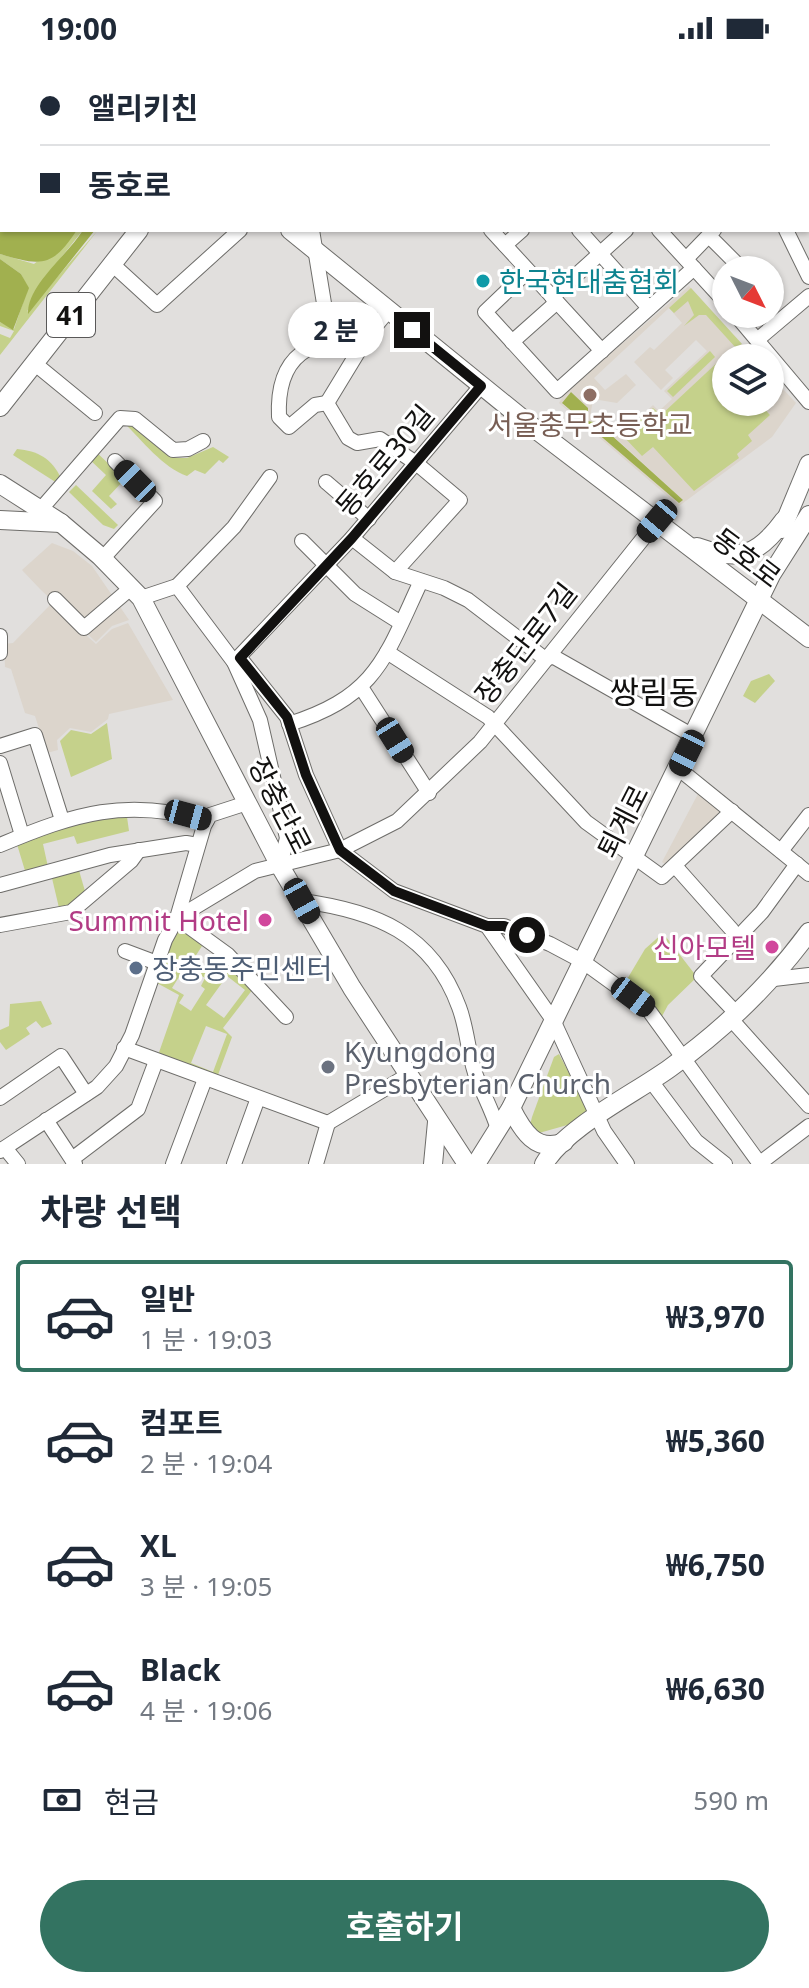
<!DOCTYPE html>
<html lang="ko">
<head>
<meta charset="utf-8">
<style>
  body { margin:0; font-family:"Noto Sans","Noto Sans KR",sans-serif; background:#f2f2f3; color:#1f2937; height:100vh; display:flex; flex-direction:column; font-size:30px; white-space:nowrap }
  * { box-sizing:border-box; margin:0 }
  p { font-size:26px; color:#747a83 }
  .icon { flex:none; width:44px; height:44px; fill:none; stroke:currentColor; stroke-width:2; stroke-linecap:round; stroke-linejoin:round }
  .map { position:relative; height:1108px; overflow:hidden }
  .side { display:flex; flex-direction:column; background:#fff; flex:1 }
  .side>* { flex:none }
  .top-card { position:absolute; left:0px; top:0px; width:810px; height:176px; box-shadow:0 2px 6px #0004; display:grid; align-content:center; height:176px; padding:0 40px; background:#fff }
  .needle { width:52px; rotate:132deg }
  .tools { position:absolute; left:712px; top:200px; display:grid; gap:16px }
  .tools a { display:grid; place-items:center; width:72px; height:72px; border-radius:50%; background:#fff; box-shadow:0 2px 6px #0004; font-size:40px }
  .end { position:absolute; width:36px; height:36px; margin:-18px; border:10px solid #121110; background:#fff; box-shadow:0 0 0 4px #fff }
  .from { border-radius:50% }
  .bubble { position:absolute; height:56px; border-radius:28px; background:#fff; box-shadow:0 2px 6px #0004; font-size:26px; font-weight:700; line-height:56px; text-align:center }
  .car { position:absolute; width:24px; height:48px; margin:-24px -12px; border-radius:10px; box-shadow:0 0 6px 2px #0007; background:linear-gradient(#222 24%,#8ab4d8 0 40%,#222 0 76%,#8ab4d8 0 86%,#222 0) }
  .top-card b { display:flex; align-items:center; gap:28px; height:76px; font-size:30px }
  .top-card b+b { border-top:2px solid #e0e1e3 }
  .top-card i { width:20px; height:20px; background:#1f2937 }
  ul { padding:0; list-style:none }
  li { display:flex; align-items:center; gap:24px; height:112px; margin:0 16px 12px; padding:0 24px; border:4px solid transparent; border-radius:8px }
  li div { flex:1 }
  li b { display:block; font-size:30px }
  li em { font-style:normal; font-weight:700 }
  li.on { border-color:#337361 }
  li>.icon { width:72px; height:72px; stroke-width:1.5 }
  h2 { padding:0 40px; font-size:36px; line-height:96px }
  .pay { display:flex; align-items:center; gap:20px; height:88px; padding:0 40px; font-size:30px }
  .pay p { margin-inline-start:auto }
  .button { display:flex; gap:16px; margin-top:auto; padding:16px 40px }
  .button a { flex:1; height:92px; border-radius:48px; background:#337361; color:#fff; font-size:32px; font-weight:700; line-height:92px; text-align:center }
  .status { display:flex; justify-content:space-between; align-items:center; height:56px; padding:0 40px; background:#fff; direction:ltr }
  .status svg { height:22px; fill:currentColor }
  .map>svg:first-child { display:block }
</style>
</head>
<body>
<div class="status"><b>19:00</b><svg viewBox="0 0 49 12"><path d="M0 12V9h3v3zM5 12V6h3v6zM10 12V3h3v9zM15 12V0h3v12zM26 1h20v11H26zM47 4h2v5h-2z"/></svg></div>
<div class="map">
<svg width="809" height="1108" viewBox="0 0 809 1108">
  <rect width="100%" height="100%" fill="#e1dfdd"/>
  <g fill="#dcd5cc" fill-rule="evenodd">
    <path d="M 1,0 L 141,0 L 2,2 L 2,86 Z"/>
    <path d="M 689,230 L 751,298 L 747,302 L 726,302 L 726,311 L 720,305 L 641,378 L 770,359 L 758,346 L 770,346 L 770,319 L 796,347 L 772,381 L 679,450 L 559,347 L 565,337 ZM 669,252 L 682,267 L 654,294 L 650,291 L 634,306 L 661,334 L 673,322 L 665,314 L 696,284 L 707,295 L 664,335 L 672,343 L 659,355 L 653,349 L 626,375 L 621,370 L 614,376 L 602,364 L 590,362 L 593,343 L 617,347 L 636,329 L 626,318 L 605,334 L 594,322 ZM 571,336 L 588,352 L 588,365 L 599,367 L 683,444 L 562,348 Z"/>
    <path d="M 52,487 L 73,495 L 92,510 L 129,564 L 112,570 L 96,586 L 40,533 L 22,514 Z"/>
    <path d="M 51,548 L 96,588 L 112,573 L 128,567 L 173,644 L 109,658 L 108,663 L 91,676 L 70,672 L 57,684 L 58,694 L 47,697 L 35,660 L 25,657 L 11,613 L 5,611 L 4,588 L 13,587 Z"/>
    <path d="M 699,736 L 725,756 L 670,811 L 662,806 Z"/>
  </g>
  <g fill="#c5d18b" fill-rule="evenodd">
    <path d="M 77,174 L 83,174 L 40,228 L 27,256 L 98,174 L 0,299 L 0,278 L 10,282 L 14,275 L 0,270 L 0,266 L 14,273 L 28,232 L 21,218 L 0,203 L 0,198 L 34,208 Z"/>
    <path d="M 691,232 L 742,288 L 736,292 L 706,259 L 699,259 L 684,270 L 694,259 L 688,245 L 674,257 L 669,252 Z"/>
    <path d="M 710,295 L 715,301 L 673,341 L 667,335 Z"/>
    <path d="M 720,304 L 726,311 L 726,346 L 758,346 L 770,359 L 748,379 L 752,385 L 737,398 L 739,402 L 694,435 L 653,391 L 642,400 L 623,380 L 653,352 L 661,359 Z"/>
    <path d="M 125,364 L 176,402 L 187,402 L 213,391 L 229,401 L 223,407 L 219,404 L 205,418 L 195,414 L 187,420 C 163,412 142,384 124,367 Z"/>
    <path d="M 17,393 C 38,395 51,402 61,422 L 57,427 L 13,399 Z"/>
    <path d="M 95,395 L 125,423 L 109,440 L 117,448 L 111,453 L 92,435 L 106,419 L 88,402 Z"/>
    <path d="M 76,429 L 118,469 L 114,473 L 103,469 L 69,436 Z"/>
    <path d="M 769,618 L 775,625 L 755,647 L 743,640 L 751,625 Z"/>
    <path d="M 107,667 L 112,703 L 71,721 L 60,685 L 71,674 L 91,678 Z"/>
    <path d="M 126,754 L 129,775 L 77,788 L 74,780 L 43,788 L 48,811 L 26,818 L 16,785 L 50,769 Z"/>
    <path d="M 78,811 L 87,842 L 60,856 L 51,818 Z"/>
    <path d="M 179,871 L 213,892 L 253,933 L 223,972 L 232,981 L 215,1027 L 156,1005 L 179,939 L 155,926 ZM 202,890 L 221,902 L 209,919 L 191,907 ZM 186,910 L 205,922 L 201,930 L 205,933 L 191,955 L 179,947 L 184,939 L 172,932 ZM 227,920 L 245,934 L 224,962 L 206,949 ZM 206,970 L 227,978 L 213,1016 L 191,1007 Z"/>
    <path d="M 663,877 L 697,921 L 668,949 L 660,964 L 626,925 L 645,893 Z"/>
    <path d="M 41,945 L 52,968 L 42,972 L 36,965 L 26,972 L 30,978 L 6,994 L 0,986 L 0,974 L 9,970 L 10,948 Z"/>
    <path d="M 559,998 L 589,1055 L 578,1066 L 539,1077 L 530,1069 L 532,1061 L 554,1001 Z"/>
  </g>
  <g fill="#a1b04f">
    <path d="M 0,95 L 2,174 L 77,174 C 52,212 41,210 0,198 Z"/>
    <path d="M 83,174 L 95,174 L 28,258 C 27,229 68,199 83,174 Z"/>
    <path d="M 0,203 L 21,218 L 29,232 L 13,274 L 0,266 Z"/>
    <path d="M 571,336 L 588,352 L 588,365 L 598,367 L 683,444 L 679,447 L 562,347 Z"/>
  </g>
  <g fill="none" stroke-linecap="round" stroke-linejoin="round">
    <g stroke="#6e6d6a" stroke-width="16">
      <g id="minor">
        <path d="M 216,0 L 217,2"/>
        <path d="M 362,0 L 364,2"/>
        <path d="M 500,0 L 502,2"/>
        <path d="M 775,0 L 777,2"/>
        <path d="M 246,2 L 246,0"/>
        <path d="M 385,2 L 386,0"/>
        <path d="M 402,2 L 404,0"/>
        <path d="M 480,2 L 482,0"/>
        <path d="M 718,2 L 719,0"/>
        <path d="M 808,72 L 809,75"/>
        <path d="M 808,121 L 809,121"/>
        <path d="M 312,174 L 330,284"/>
        <path d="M 491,174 L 602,295"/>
        <path d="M 579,174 L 649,252"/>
        <path d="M 659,174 L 726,247"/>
        <path d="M 786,174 L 809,221"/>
        <path d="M 709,180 L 743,214"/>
        <path d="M 505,189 L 522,174"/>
        <path d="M 686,203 L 714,174"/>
        <path d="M 111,207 L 157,249 L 240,174"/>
        <path d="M 528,215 L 485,256 L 557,335 L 694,212"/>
        <path d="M 552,241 L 626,174"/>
        <path d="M 735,258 L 809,346"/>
        <path d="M 757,284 L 809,240"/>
        <path d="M 512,286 L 557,246"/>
        <path d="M 34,307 L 95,357"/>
        <path d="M 327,347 L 348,382 L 357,387 L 380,383 L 416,407 L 460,444 L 395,516"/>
        <path d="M 327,347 L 315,349 L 289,371 L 279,361 C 276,297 310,284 369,278"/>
        <path d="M 327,347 L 369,278 L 388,255"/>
        <path d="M 326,426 L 369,463"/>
        <path d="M 41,453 L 120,362 L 135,363 L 173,394 L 188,393 L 203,385"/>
        <path d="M 352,482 L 395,516 L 444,532 L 468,544 L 544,602 L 554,601 L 695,681"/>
        <path d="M 302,485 L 355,538 L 401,567"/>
        <path d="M 103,502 L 155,445 L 115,405"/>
        <path d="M 177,530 L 234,606"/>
        <path d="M 141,542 L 177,530 L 234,471 L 270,421"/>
        <path d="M 55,543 L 84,572 L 131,532"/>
        <path d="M 0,580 L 0,597"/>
        <path d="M 387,596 L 488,661 L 586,766 L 662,821 L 732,755"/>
        <path d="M 240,602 L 287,661 L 306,719 L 340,794 L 394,835 L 487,870 L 553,964 L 604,1075 L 627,1108"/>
        <path d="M 361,631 L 429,737"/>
        <path d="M 289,668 C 377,640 385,602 421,525"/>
        <path d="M 0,690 L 35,679 L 62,764"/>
        <path d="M 0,707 L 22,779"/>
        <path d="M 679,713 L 809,818"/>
        <path d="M 0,789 C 76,757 125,742 207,764"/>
        <path d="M 781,795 L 809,759"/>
        <path d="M 280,810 L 287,782 L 260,664 L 234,606 L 352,482 L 481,330"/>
        <path d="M 676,811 L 732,874"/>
        <path d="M 0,829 L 110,799 L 186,787 L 198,789"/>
        <path d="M 302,845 C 375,855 432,877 459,951 C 467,972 468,996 475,1017 C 482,1036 492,1054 498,1073"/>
        <path d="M 177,862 L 255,815 L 340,794 L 397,765 L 480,686 L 657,465"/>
        <path d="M 177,862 L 228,899 L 286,961"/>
        <path d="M 0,869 L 71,856 L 131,805 L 139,794"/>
        <path d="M 487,870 L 504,870 L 550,888 L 582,905 L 647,952 L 760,1108"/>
        <path d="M 125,895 L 157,907"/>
        <path d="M 774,923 L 809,919"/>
        <path d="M 736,957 L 701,920 L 762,856 L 797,808"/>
        <path d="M 730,962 L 809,1050"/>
        <path d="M 124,992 L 328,1067"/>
        <path d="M 651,1025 L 696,1085 L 725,1108"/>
        <path d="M 0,1042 L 61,1000 L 86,1038"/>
        <path d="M 46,1064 L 75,1108"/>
        <path d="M 328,1067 L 408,1019"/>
        <path d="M 5,1092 L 18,1108"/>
        <path d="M 0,1095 L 97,1031 L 116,1010 L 132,979 L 165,884 L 177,862 L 204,770 L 210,759 L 247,747"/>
        <path d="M 72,1103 L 138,1053 L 156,1005"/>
        <path d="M 760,1107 L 809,1070"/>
        <path d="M 173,1108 L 205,1023"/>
        <path d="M 234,1108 L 258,1042"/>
        <path d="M 316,1108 L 328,1067"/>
      </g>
    </g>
    <g stroke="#6e6d6a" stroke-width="20">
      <g id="major">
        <path d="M 290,174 L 534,372 L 809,582"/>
        <path d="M 0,351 L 139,174"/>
        <path d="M 0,428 L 61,467 L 100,500 L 141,542 L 280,810 L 352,932 L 467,1108"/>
        <path d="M 0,464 L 61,467"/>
        <path d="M 782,473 L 809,408"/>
        <path d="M 697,491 C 739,506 758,500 784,464"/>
        <path d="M 511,1052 C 522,1074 536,1098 564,1086"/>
        <path d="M 433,1108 L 437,1066"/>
        <path d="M 476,1108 L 511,1052 L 771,519 L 809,459"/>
        <path d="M 544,1108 C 566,1071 634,1038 670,1012 C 723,974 770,929 809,876"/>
      </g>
    </g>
    <use href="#minor" stroke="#fff" stroke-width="14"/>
    <use href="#major" stroke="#fff" stroke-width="18"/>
  </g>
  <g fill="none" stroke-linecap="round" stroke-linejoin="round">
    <path stroke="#121110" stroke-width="10" d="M 412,274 L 481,330 L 352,482 L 240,602 L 287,661 L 306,719 L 340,794 L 394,835 L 487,870 L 504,870 L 527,879"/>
  </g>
  <circle fill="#0f9aa8" stroke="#fff" stroke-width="3" cx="483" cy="225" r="8"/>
  <circle fill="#8d6e63" stroke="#fff" stroke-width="3" cx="590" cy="339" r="8"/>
  <g fill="#d1479c" stroke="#fff" stroke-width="3">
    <circle cx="265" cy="864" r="8"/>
    <circle cx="772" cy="891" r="8"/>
  </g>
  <circle fill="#5c6f8a" stroke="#fff" stroke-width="3" cx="136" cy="912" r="8"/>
  <circle fill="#6b7280" stroke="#fff" stroke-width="3" cx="328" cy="1011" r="8"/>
  <g text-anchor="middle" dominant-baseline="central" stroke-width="6" stroke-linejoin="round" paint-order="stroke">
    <rect fill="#fff" stroke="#595858" stroke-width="2" x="47" y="237" width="48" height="44" rx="6"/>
    <g font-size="26" font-weight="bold" fill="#121110">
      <text x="71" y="259">41</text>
    </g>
    <g font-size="28" fill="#0d838f" stroke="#fff" text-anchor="start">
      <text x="499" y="225">한국현대춤협회</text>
    </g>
    <g font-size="28" fill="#785e54" stroke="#fff">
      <text x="590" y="368">서울충무초등학교</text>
    </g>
    <g font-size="28" fill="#121110" stroke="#fff">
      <text transform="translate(384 404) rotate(-50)">동호로30길</text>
      <text transform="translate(747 501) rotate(37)">동호로</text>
      <text transform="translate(525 587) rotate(-52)">장충단로7길</text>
      <text transform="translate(281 749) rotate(63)">장충단로</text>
      <text transform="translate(622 765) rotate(-63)">퇴계로</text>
    </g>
    <g font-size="28" fill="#b23c85" stroke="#fff" text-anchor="end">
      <text x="249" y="864">Summit Hotel</text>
      <text x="756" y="891">신아모텔</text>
    </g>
    <g font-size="28" fill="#4e5e75" stroke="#fff" text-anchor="start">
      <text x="152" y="912">장충동주민센터</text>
    </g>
    <g font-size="28" fill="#5b616d" stroke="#fff" text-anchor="start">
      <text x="344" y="995">Kyungdong<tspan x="344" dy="32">Presbyterian Church</tspan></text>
    </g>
    <g font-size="32" fill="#121110" stroke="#fff">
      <text x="654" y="635">쌍림동</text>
    </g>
  </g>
</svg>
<div class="tools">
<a><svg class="needle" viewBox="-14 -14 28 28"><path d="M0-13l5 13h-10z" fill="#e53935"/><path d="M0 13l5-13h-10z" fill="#747a83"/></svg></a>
<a><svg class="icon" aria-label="layers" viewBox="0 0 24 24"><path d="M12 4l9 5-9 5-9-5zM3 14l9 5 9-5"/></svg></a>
</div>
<i class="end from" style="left:527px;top:879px"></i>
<i class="end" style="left:412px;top:274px"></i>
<div class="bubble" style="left:288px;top:246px;width:96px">2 분</div>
<i class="car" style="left:135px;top:425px;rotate:315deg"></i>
<i class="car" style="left:657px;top:465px;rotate:220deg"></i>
<i class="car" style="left:395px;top:684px;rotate:148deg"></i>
<i class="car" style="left:687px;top:697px;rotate:206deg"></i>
<i class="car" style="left:188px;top:759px;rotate:105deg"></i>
<i class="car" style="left:302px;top:845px;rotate:151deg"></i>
<i class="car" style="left:633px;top:941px;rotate:127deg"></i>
<div class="top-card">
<b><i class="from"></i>앨리키친</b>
<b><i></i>동호로</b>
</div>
</div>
<section class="side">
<h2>차량 선택</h2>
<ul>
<li class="on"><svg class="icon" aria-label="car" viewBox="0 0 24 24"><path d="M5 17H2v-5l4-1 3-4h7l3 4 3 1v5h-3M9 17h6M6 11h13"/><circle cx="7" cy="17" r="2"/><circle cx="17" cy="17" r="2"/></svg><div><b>일반</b><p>1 분 · 19:03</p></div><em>₩3,970</em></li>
<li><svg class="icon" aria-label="car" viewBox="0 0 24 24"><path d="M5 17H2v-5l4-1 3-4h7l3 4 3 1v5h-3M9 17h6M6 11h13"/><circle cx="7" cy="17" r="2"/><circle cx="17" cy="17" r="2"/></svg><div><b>컴포트</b><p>2 분 · 19:04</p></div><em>₩5,360</em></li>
<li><svg class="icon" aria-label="car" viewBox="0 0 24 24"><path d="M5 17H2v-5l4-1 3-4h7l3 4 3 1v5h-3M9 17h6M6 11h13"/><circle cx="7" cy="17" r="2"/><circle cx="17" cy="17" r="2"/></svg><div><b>XL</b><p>3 분 · 19:05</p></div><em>₩6,750</em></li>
<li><svg class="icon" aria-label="car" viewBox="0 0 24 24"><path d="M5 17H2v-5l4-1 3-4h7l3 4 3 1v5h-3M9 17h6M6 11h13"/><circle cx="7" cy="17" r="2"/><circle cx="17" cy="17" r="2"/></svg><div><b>Black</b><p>4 분 · 19:06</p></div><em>₩6,630</em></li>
</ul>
<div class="pay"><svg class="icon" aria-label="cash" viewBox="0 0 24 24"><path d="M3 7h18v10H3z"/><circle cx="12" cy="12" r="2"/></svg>현금<p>590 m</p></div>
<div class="button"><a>호출하기</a></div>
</section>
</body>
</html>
